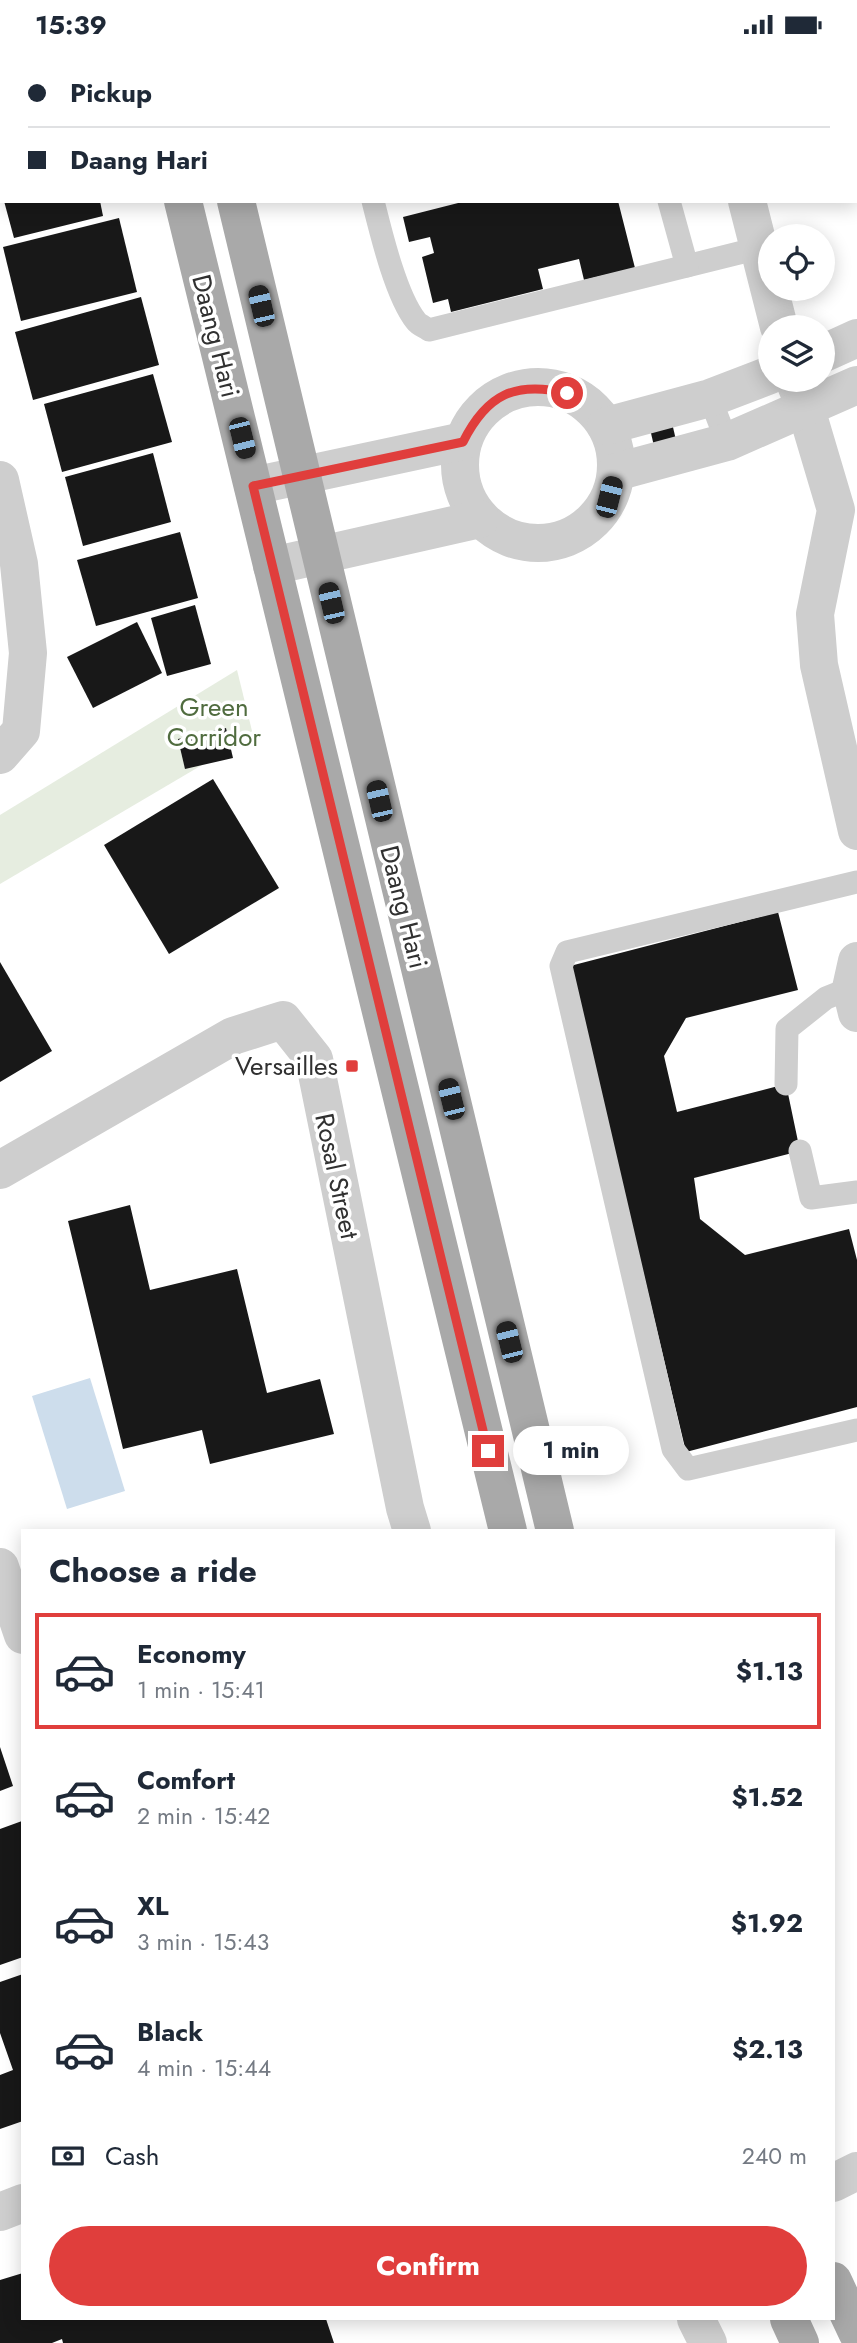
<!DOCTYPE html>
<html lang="en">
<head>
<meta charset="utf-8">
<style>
  body { margin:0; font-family:Jost,sans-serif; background:#f6f6f7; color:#1f2937; height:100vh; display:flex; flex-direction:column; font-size:26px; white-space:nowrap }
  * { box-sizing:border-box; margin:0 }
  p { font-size:23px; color:#747a83 }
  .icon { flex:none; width:38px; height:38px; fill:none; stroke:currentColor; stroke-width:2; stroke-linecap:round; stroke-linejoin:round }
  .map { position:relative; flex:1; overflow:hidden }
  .details { position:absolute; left:21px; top:1480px; width:814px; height:791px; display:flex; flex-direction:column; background:#fff; border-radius:0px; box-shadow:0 4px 18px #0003 }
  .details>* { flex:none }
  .top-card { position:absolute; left:0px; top:0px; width:858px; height:154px; box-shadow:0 4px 18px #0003; display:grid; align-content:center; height:154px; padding:0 28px; background:#fff }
  .controls { position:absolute; left:758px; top:175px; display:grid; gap:14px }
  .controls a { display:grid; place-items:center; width:77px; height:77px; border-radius:50%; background:#fff; box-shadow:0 4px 18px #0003; font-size:35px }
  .end { position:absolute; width:32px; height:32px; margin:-16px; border:9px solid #e03e3c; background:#fff; box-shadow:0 0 0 4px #fff }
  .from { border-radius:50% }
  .bubble { position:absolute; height:49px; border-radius:24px; background:#fff; box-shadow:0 4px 18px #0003; font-size:23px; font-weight:700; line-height:49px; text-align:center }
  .car { position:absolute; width:21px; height:42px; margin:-21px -10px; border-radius:9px; box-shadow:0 0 5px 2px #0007; background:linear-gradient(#222 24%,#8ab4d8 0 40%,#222 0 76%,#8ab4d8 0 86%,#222 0) }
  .top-card b { display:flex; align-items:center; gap:24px; height:66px; font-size:26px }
  .top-card b+b { border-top:2px solid #e0e1e3 }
  .top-card i { width:18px; height:18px; background:#1f2937 }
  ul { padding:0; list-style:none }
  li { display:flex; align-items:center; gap:21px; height:116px; margin:0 14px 10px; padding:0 14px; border:4px solid transparent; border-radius:0px }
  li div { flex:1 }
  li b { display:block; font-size:26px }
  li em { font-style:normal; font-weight:700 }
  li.on { border-color:#e03e3c }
  li>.icon { width:63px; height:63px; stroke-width:1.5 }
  h2 { padding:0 28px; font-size:32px; line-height:84px }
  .pay { display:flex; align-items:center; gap:18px; height:77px; padding:0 28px; font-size:26px }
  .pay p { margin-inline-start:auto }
  .action { display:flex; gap:14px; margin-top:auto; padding:14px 28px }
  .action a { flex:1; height:80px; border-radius:42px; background:#e03e3c; color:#fff; font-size:28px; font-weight:700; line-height:80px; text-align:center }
  .status { display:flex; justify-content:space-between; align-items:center; height:49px; padding:0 35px; background:#fff; direction:ltr }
  .status svg { height:19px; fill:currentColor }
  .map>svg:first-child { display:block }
</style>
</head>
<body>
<div class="status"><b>15:39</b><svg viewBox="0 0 49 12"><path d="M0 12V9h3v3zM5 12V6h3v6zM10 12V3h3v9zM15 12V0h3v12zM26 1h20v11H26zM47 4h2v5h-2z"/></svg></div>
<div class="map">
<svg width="857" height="2294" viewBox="0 0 857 2294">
  <rect width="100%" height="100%" fill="#fff"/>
  <g fill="#e6ede0">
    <path d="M 263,0 L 685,0 L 263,2 Z"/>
    <path d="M 237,621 L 253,686 L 0,835 L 0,766 Z"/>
  </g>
  <path fill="#cdddec" d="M 90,1329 L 125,1442 L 67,1460 L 32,1347 Z"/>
  <g fill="#181818">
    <path d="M 4,152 L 100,152 L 103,167 L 14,189 Z"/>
    <path d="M 466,152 L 618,152 L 635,219 L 584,231 L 579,210 L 538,220 L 543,240 L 451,263 L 448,250 L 433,254 L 422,208 L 434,204 L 430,188 L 409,193 L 403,168 Z"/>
    <path d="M 119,169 L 137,243 L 21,272 L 3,198 Z"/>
    <path d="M 141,248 L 159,316 L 33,351 L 15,283 Z"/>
    <path d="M 153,325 L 172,393 L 62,423 L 44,355 Z"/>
    <path d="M 672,374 L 676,391 L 654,397 L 650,380 Z"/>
    <path d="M 153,404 L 171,473 L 83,497 L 65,428 Z"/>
    <path d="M 180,483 L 198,549 L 96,577 L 77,511 Z"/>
    <path d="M 195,556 L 211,615 L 167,627 L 151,569 Z"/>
    <path d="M 137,573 L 162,624 L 93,659 L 67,608 Z"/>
    <path d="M 226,679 L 233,709 L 185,720 L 178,690 Z"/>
    <path d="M 213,730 L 279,839 L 169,905 L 104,796 Z"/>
    <path d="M 778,863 L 798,941 L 686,969 L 664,1007 L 677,1063 L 786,1035 L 800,1102 L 694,1129 L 700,1170 L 745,1206 L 849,1180 L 857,1211 L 857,1358 L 686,1403 L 570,917 Z"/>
    <path d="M 0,913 L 52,1002 L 0,1033 Z"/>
    <path d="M 130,1156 L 150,1241 L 237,1220 L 267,1344 L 320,1330 L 334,1385 L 210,1415 L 202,1381 L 123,1400 L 68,1172 Z"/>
    <path d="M 0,1698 L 13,1737 L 0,1742 Z"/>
    <path d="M 22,1772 L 23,1908 L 0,1916 L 0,1780 Z"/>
    <path d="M 23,1925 L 23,2072 L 0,2080 L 0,2026 L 13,2021 L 0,1984 L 0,1933 Z"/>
    <path d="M 23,2224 L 23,2270 L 326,2270 L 334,2294 L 63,2294 L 62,2290 L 52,2294 L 0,2294 L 0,2231 Z"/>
  </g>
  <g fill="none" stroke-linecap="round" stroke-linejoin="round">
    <g stroke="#cecece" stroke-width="4.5" stroke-dasharray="3.5 3.5" stroke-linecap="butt">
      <path d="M 337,0 L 338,2"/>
      <path d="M 513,0 L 516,0"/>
      <path d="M 435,2 L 437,0"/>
    </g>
    <g stroke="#cecece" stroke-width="23">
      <path d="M 822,2 L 825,0"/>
      <path d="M 373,152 C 381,184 396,247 416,272 C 419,276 425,278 429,281 L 759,199"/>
      <path d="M 669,152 L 687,217"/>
      <path d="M 710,349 L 727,393"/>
      <path d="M 857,833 L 567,903 L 561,917 L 673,1400 L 688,1420 L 857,1381"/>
      <path d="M 786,1035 L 787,980 L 826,949 L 851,939"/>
      <path d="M 800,1102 L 811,1149 L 857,1143"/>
    </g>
    <g stroke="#cecece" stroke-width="38">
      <path d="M 707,0 L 708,2"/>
      <path d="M 747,152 L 779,278"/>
      <path d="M 822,305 L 857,289"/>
      <path d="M 794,331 L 806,360 L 836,461 L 815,565 L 819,616 L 857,782"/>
      <circle cx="538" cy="416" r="78"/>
      <path d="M 606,377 L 710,349 L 770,326"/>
      <path d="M 616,423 L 727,393 L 857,336"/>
      <path d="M 0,431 L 19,515 L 28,604 L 21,682 L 0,706"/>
      <path d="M 253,437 L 463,392"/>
      <path d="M 272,517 L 480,470"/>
      <path d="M 857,912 L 851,939 L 857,964"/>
      <path d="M 0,1121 L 233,987 L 283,971 L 314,1010 L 405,1459 L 412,1482"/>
      <path d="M 0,1518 L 23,1586"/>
      <path d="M 833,2134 L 857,2122"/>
      <path d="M 0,2163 L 23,2154"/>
      <path d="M 696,2270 L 708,2294"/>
    </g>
    <g stroke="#a9a9a9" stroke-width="38">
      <path d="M 146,0 L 146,2"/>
      <path d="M 200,0 L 200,2"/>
      <path d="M 183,152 L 508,1482"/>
      <path d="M 236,152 L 555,1482"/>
      <path d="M 833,2232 L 857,2283"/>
      <path d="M 789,2270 L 800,2294"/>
    </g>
  </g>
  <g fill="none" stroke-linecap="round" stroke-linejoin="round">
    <path stroke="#e03e3c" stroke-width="9" d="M 488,1402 L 253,437 L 463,393 C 487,345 515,332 567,344"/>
  </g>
  <rect fill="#e03e3c" stroke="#fff" stroke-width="2.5" x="345" y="1010" width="14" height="14" rx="3.5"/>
  <g text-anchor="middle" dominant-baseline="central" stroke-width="7" stroke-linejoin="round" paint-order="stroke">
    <g font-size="26" fill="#313131" stroke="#fff">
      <text transform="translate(216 287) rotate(76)">Daang Hari</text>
      <text transform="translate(404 858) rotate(76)">Daang Hari</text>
      <text transform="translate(337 1127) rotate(78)">Rosal Street</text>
    </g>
    <g font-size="26" fill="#506c3f" stroke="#fff">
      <text x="214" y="658">Green<tspan x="214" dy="30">Corridor</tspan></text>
    </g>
    <g font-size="26" fill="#313131" stroke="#fff" text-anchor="end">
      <text x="338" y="1017">Versailles</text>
    </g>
  </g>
</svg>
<div class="controls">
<a><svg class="icon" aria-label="locate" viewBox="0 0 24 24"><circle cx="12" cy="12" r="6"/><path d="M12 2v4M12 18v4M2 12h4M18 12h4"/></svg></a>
<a><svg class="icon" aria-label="layers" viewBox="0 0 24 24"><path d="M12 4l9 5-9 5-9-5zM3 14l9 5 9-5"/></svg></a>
</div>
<i class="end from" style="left:567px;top:344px"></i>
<i class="end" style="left:488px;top:1402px"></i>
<div class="bubble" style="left:513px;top:1377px;width:116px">1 min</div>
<i class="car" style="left:261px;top:257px;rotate:347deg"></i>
<i class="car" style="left:242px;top:389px;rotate:166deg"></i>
<i class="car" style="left:609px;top:448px;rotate:14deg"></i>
<i class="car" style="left:331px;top:554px;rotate:347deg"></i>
<i class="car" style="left:379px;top:752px;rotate:347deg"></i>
<i class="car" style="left:451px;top:1050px;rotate:346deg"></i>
<i class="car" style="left:509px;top:1293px;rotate:346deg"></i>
<div class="top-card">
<b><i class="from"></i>Pickup</b>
<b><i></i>Daang Hari</b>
</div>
<section class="details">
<h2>Choose a ride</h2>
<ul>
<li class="on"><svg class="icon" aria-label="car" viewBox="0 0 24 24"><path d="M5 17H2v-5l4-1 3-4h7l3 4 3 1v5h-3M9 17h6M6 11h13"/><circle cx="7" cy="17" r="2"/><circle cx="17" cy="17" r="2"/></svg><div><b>Economy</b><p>1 min · 15:41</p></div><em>$1.13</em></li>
<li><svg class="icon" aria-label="car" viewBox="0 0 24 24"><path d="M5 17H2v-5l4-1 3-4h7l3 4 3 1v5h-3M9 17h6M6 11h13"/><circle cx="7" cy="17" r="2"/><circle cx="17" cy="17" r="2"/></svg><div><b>Comfort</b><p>2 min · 15:42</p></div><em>$1.52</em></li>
<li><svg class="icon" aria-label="car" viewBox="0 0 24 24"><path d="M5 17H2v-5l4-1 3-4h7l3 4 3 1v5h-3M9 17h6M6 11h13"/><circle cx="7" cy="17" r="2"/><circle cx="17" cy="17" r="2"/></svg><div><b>XL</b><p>3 min · 15:43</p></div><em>$1.92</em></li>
<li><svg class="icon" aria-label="car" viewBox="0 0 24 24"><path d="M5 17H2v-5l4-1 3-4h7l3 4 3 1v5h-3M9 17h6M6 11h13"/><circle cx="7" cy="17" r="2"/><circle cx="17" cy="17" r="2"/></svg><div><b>Black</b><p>4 min · 15:44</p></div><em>$2.13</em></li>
</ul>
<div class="pay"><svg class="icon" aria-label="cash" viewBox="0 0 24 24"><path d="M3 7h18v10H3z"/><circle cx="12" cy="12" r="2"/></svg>Cash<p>240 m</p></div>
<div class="action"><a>Confirm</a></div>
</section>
</div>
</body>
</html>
